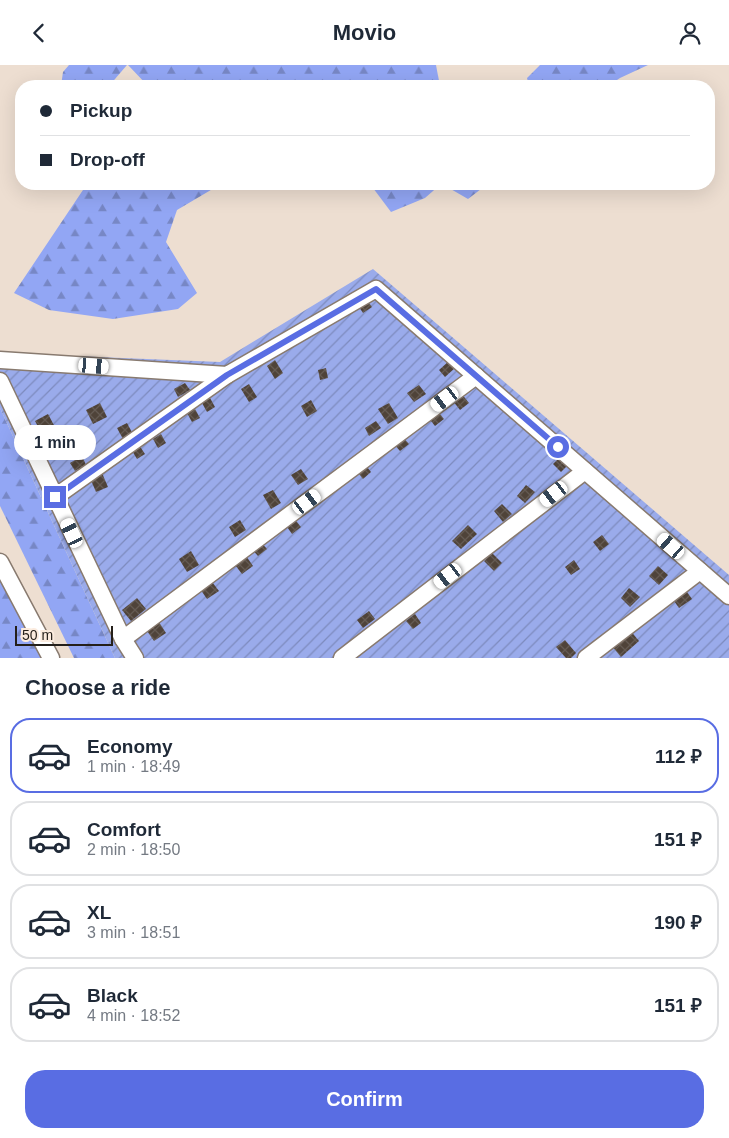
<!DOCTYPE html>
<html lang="en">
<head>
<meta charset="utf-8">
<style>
  body { margin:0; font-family:Arial,sans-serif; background:#f2f2f3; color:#1f2937; height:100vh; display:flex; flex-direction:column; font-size:19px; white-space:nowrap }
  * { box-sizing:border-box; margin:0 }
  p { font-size:16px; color:#747a83 }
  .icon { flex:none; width:28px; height:28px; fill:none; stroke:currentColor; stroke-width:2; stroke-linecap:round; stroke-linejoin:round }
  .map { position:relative; height:593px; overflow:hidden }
  .sheet { display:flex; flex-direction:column; background:#fff; flex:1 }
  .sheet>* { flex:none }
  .top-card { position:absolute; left:15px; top:15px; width:700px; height:110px; border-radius:20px; box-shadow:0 5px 20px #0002; display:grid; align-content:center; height:110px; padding:0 25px; background:#fff }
  .scale { position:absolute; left:15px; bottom:12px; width:98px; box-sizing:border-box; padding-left:5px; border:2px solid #241f1a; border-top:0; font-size:14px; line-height:18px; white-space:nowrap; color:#241f1a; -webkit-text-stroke:4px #fbebde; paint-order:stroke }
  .end { position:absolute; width:22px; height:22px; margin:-11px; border:6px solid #596de3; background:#fff; box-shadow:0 0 0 2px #fff }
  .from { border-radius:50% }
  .bubble { position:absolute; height:35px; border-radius:18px; background:#fff; box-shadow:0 5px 20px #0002; font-size:16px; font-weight:800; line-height:35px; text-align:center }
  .car { position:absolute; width:15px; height:30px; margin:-15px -8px; border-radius:6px; box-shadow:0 0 4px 1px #0007; background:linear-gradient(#fff 24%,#345 0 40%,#fff 0 76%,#345 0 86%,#fff 0) }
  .top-card b { display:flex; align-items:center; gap:18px; height:48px; font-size:19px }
  .top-card b+b { border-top:1px solid #e0e1e3 }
  .top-card i { width:12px; height:12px; background:#1f2937 }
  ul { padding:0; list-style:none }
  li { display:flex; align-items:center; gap:15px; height:75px; margin:0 10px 8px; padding:0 15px; border:2px solid #e0e1e3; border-radius:20px }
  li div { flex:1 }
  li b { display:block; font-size:19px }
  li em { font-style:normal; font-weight:800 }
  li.active { border-color:#596de3 }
  li>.icon { width:45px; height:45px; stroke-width:1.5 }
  h2 { padding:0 25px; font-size:22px; line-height:60px }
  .cta { display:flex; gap:10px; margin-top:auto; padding:10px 25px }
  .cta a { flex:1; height:58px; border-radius:20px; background:#596de3; color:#fff; font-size:20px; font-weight:800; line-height:58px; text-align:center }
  header { display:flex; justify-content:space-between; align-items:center; height:65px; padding:0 25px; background:#fff; font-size:22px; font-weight:800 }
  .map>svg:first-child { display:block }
</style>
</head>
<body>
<header><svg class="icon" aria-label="back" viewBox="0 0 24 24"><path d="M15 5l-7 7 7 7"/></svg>Movio<svg class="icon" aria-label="person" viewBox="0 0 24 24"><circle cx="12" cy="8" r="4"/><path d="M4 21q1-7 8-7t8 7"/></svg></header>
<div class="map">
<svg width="729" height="593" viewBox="0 0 729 593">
  <defs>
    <pattern id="forest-firs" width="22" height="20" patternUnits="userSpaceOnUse" patternTransform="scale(1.25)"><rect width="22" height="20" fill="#92a6f4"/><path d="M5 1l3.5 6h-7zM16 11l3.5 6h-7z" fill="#7787c5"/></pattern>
    <pattern id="garden-furrows" width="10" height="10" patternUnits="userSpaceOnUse" patternTransform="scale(1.25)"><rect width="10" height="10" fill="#9aabeb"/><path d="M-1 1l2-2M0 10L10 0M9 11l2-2" fill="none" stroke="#7d8bbe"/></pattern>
    <pattern id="building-cross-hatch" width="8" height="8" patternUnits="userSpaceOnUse" patternTransform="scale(1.25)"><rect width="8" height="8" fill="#4f4339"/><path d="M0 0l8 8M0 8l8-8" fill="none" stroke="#655b53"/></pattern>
  </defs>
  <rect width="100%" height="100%" fill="#edded1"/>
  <g fill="url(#forest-firs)">
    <path d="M 69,0 L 127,0 L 109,21 L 61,21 L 63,7 Z"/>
    <path d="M 128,0 L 436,0 L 440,21 L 148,21 Z"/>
    <path d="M 540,0 L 648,0 L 620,13 L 608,21 L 529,21 L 527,13 Z"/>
    <path d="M 87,119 L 221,119 L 177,145 L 166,177 L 197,228 L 178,244 L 113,254 L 49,245 L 14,228 Z"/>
    <path d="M 370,119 L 441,119 L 425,133 L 391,147 Z"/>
    <path d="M 442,119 L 478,119 L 481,124 L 468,134 Z"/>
    <path d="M 0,343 L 115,593 L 74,593 L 0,441 Z"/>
    <path d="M 0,512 L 42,593 L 0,593 Z"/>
  </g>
  <path fill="url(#garden-furrows)" d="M 373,204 L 729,510 L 729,593 L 115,593 L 0,343 L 0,288 L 220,297 Z"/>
  <g fill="url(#building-cross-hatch)">
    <path d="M 367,235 L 372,242 L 363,248 L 359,242 Z"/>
    <path d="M 275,295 L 283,308 L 275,314 L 267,301 Z"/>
    <path d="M 449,296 L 455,303 L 445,312 L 439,305 Z"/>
    <path d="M 326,303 L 328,313 L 320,315 L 318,305 Z"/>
    <path d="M 185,318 L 190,325 L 178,332 L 174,324 Z"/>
    <path d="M 249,319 L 257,332 L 249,337 L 241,324 Z"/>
    <path d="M 419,320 L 426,329 L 414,337 L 407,328 Z"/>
    <path d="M 461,328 L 469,338 L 460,345 L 453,336 Z"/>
    <path d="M 210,333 L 215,342 L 207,347 L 202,338 Z"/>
    <path d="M 311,335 L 317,346 L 307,352 L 301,341 Z"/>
    <path d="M 100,338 L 107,352 L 93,359 L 86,345 Z"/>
    <path d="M 389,338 L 398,353 L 388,359 L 378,344 Z"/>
    <path d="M 195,344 L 200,353 L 192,357 L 187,348 Z"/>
    <path d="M 436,344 L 444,354 L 435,361 L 427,351 Z"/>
    <path d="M 48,349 L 56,364 L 43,371 L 35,356 Z"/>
    <path d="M 376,356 L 381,363 L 369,371 L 365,363 Z"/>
    <path d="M 127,358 L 134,371 L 124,376 L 117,363 Z"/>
    <path d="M 161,369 L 166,378 L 158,383 L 153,374 Z"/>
    <path d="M 401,370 L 409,379 L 400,386 L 392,377 Z"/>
    <path d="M 139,380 L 145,389 L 137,394 L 131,384 Z"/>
    <path d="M 563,389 L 571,397 L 561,407 L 553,399 Z"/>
    <path d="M 82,391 L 86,400 L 75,406 L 70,398 Z"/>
    <path d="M 363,397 L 371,407 L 363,414 L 355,404 Z"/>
    <path d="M 301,404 L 308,414 L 298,420 L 291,410 Z"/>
    <path d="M 102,408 L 108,422 L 96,427 L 90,413 Z"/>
    <path d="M 526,420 L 535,427 L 525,438 L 517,431 Z"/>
    <path d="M 273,425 L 281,438 L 271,444 L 263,430 Z"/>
    <path d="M 502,439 L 512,449 L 503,457 L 494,446 Z"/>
    <path d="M 293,452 L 301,462 L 292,469 L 285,459 Z"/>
    <path d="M 240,455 L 246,465 L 235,472 L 229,462 Z"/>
    <path d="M 468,460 L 477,469 L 461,484 L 452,476 Z"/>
    <path d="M 602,470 L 609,479 L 600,486 L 593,477 Z"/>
    <path d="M 259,475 L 267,484 L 258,491 L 250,482 Z"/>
    <path d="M 191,486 L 199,500 L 187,507 L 179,494 Z"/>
    <path d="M 244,488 L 253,501 L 242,509 L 232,496 Z"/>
    <path d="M 492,488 L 502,498 L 494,506 L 484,496 Z"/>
    <path d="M 574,495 L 580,504 L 571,510 L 565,502 Z"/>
    <path d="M 658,501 L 668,510 L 659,520 L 649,511 Z"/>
    <path d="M 209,513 L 219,526 L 207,534 L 198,521 Z"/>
    <path d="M 629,523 L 640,532 L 630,542 L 621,533 Z"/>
    <path d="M 685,524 L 692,534 L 679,543 L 672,533 Z"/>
    <path d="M 137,533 L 146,544 L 131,556 L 122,545 Z"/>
    <path d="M 369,546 L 375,554 L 363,563 L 357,555 Z"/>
    <path d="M 415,549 L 421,558 L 413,564 L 406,556 Z"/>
    <path d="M 157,554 L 166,568 L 154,576 L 145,563 Z"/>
    <path d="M 629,564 L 639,576 L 621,592 L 611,580 Z"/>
    <path d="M 565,575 L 576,588 L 571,593 L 566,593 L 556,582 Z"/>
  </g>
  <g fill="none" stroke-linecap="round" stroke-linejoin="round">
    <g stroke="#887a6f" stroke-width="19">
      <g id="minor">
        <path d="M 0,295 L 227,310 L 376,224 L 729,531"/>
        <path d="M 0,316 L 123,574 L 135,593"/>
        <path d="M 55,432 L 227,310"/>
        <path d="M 0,497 L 51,593"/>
        <path d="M 123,574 L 476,311"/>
        <path d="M 342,593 L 585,406"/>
        <path d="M 586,593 L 700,506"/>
      </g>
    </g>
    <use href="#minor" stroke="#fff" stroke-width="16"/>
  </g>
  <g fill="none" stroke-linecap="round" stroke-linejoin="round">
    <path stroke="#596de3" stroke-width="6" d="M 55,432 L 227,310 L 376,224 L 558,382"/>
  </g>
</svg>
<div class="scale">50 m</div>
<i class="end from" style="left:558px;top:382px"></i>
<i class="end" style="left:55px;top:432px"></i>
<div class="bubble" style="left:14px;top:360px;width:82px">1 min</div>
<i class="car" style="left:94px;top:301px;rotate:94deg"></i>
<i class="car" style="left:445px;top:334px;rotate:233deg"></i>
<i class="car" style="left:554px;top:429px;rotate:232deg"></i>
<i class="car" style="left:307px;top:437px;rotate:54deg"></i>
<i class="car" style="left:72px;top:468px;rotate:335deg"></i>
<i class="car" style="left:671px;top:481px;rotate:311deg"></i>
<i class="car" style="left:448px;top:511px;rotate:232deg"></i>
<div class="top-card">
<b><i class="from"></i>Pickup</b>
<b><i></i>Drop-off</b>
</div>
</div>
<section class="sheet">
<h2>Choose a ride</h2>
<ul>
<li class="active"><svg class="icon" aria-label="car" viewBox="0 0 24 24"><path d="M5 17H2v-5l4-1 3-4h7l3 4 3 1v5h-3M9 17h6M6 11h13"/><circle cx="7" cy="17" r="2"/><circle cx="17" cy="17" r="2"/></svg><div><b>Economy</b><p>1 min · 18:49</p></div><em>112 ₽</em></li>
<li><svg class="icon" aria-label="car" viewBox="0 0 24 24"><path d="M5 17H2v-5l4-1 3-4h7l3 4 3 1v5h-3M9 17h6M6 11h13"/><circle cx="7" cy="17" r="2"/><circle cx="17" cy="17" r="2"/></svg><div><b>Comfort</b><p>2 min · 18:50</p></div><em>151 ₽</em></li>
<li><svg class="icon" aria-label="car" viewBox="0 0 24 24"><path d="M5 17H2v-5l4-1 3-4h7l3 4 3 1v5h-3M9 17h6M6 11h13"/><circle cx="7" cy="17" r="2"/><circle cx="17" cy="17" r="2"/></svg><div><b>XL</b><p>3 min · 18:51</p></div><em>190 ₽</em></li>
<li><svg class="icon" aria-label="car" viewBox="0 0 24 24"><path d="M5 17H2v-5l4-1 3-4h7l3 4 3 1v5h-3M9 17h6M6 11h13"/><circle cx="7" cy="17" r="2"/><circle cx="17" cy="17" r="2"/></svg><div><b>Black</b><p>4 min · 18:52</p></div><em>151 ₽</em></li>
</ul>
<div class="cta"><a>Confirm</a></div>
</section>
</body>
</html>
